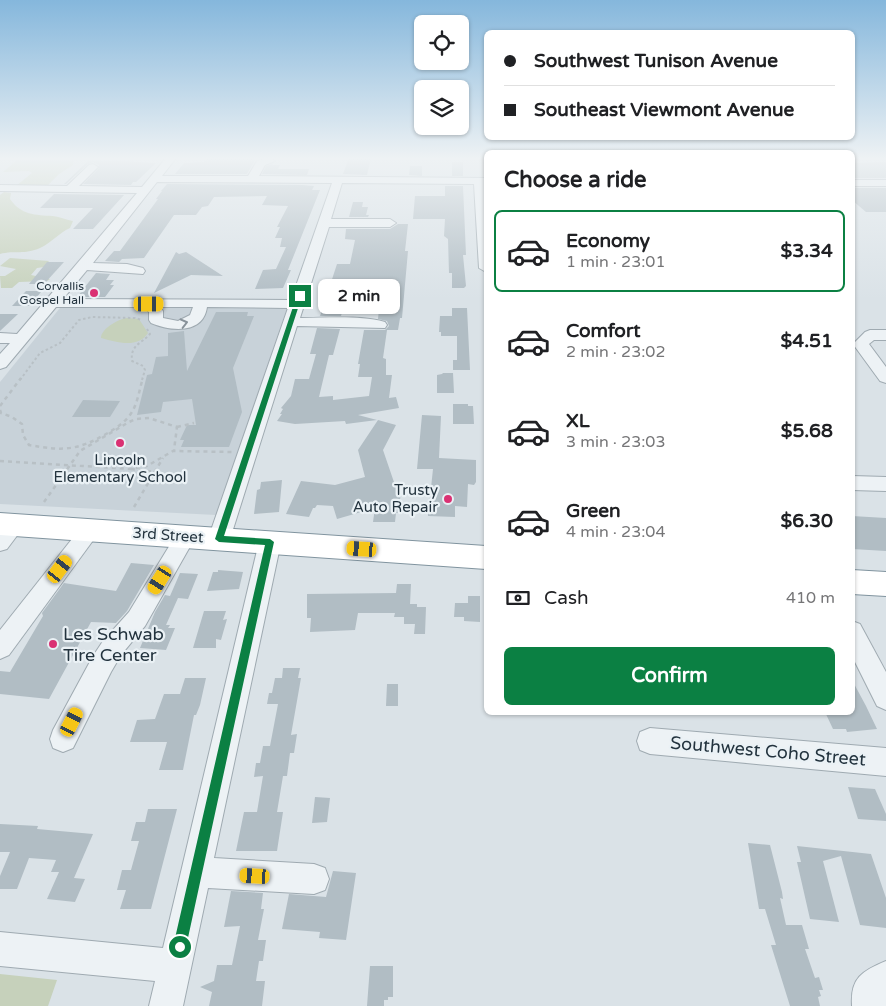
<!DOCTYPE html>
<html lang="en">
<head>
<meta charset="utf-8">
<style>
  body { margin:0; font-family:"Varela Round",sans-serif; background:#f6f6f6; color:#202124; height:100vh; display:flex; flex-direction:column; font-size:19px; white-space:nowrap }
  * { box-sizing:border-box; margin:0 }
  p { font-size:16px; color:#757577 }
  .icon { flex:none; width:28px; height:28px; fill:none; stroke:currentColor; stroke-width:2; stroke-linecap:round; stroke-linejoin:round }
  .map { position:relative; flex:1; overflow:hidden }
  .panel { position:absolute; left:484px; top:150px; width:371px; height:565px; display:flex; flex-direction:column; background:#fff; border-radius:8px; box-shadow:0 1px 4px #0004 }
  .panel>* { flex:none }
  .banner { position:absolute; left:484px; top:30px; width:371px; height:110px; border-radius:8px; box-shadow:0 1px 4px #0004; display:grid; align-content:center; height:110px; padding:0 20px; background:#fff }
  .tools { position:absolute; left:414px; top:15px; display:grid; gap:10px }
  .tools a { display:grid; place-items:center; width:55px; height:55px; border-radius:8px; background:#fff; box-shadow:0 1px 4px #0004; font-size:25px }
  .end { position:absolute; width:22px; height:22px; margin:-11px; border:6px solid #0b8043; background:#fff; box-shadow:0 0 0 2px #fff }
  .from { border-radius:50% }
  .bubble { position:absolute; height:35px; border-radius:8px; background:#fff; box-shadow:0 1px 4px #0004; font-size:16px; font-weight:800; line-height:35px; text-align:center }
  .car { position:absolute; width:15px; height:30px; margin:-15px -8px; border-radius:6px; box-shadow:0 0 4px 1px #0007; background:linear-gradient(#f5c518 24%,#345 0 40%,#f5c518 0 76%,#345 0 86%,#f5c518 0) }
  .banner b { display:flex; align-items:center; gap:18px; height:48px; font-size:19px }
  .banner b+b { border-top:1px solid #e0e0e0 }
  .banner i { width:12px; height:12px; background:#202124 }
  ul { padding:0; list-style:none }
  li { display:flex; align-items:center; gap:15px; height:82px; margin:0 10px 8px; padding:0 10px; border:2px solid transparent; border-radius:8px }
  li div { flex:1 }
  li b { display:block; font-size:19px }
  li em { font-style:normal; font-weight:800 }
  li.on { border-color:#0b8043 }
  li>.icon { width:45px; height:45px; stroke-width:1.5 }
  h2 { padding:0 20px; font-size:22px; line-height:60px }
  .pay { display:flex; align-items:center; gap:12px; height:55px; padding:0 20px; font-size:19px }
  .pay p { margin-inline-start:auto }
  .button { display:flex; gap:10px; margin-top:auto; padding:10px 20px }
  .button a { flex:1; height:58px; border-radius:8px; background:#0b8043; color:#fff; font-size:20px; font-weight:800; line-height:58px; text-align:center }
  .map>svg:first-child { display:block }
</style>
</head>
<body>
<div class="map">
<svg width="886" height="1006" viewBox="0 0 886 1006">
  <rect width="100%" height="100%" fill="#dae2e7"/>
  <path fill="#c8d2d9" d="M 68,298 L 290,300 L 216,515 L 0,504 L 0,382 Z"/>
  <g fill="#c6d1bb">
    <path d="M 17,160 L 73,161 L 73,165 L 59,174 L 47,186 L 16,186 L 32,173 L 29,171 L 3,172 Z"/>
    <path d="M 4,192 L 11,193 L 10,199 C 21,215 35,215 53,216 C 60,217 67,220 73,221 L 70,228 C 59,233 51,243 40,248 C 24,255 15,250 0,254 L 0,195 Z"/>
    <path d="M 10,258 L 49,261 L 44,267 L 37,268 L 31,275 L 50,279 L 47,281 L 19,282 L 12,288 L 1,288 L 0,276 L 5,276 L 16,269 L 0,266 Z"/>
    <path d="M 127,318 L 139,319 L 148,333 C 138,349 116,342 101,338 C 101,329 118,319 127,318 Z"/>
    <path d="M 0,974 L 57,980 L 48,1006 L 0,1006 Z"/>
  </g>
  <g fill="#b1bdc4">
    <path d="M 207,158 L 262,158 L 255,160 L 247,174 L 175,174 L 184,163 L 204,162 Z"/>
    <path d="M 349,158 L 371,158 L 367,175 L 343,174 Z"/>
    <path d="M 88,161 L 119,161 L 156,163 L 136,182 L 133,182 L 131,185 L 83,184 L 99,168 L 99,165 L 93,162 L 88,164 L 66,184 L 64,184 Z"/>
    <rect x="452" y="162" width="11" height="14"/>
    <path d="M 886,162 L 886,178 L 852,178 L 852,163 Z"/>
    <path d="M 273,164 L 272,165 L 280,165 L 278,169 L 309,169 L 307,175 L 262,174 L 266,166 Z"/>
    <path d="M 410,166 L 422,166 L 422,176 L 409,175 Z"/>
    <path d="M 167,184 L 302,185 L 314,186 L 312,190 L 320,190 L 288,270 L 291,270 L 283,288 L 255,289 L 263,270 L 276,269 L 286,247 L 280,247 L 282,238 L 275,238 L 280,227 L 277,227 L 288,206 L 262,205 L 267,196 L 214,197 L 208,206 L 202,207 L 196,215 L 174,215 L 144,258 L 122,259 L 119,262 L 105,261 L 114,251 L 120,251 L 158,199 L 156,199 L 162,191 L 161,191 Z"/>
    <path d="M 445,186 L 463,186 L 466,255 L 463,255 L 466,286 L 464,288 L 452,288 L 452,273 L 449,273 L 448,239 L 444,236 L 445,219 L 413,219 L 415,196 L 445,196 Z"/>
    <path d="M 852,188 L 886,188 L 886,212 L 866,212 L 852,200 Z"/>
    <path d="M 54,194 L 124,195 L 93,229 L 73,229 L 93,208 L 40,208 Z"/>
    <path d="M 353,202 L 363,202 L 362,207 L 368,207 L 366,215 L 369,215 L 368,217 L 349,217 Z"/>
    <path d="M 398,224 L 408,224 L 405,251 L 408,251 L 402,318 L 400,318 L 398,330 L 387,330 L 383,358 L 386,359 L 386,375 L 392,375 L 389,398 L 396,397 L 399,408 L 358,415 L 377,420 L 346,424 L 345,421 L 295,424 L 277,421 L 282,414 L 280,414 L 283,409 L 281,408 L 291,396 L 295,379 L 309,379 L 316,354 L 310,354 L 317,328 L 340,329 L 333,355 L 329,355 L 319,397 L 333,396 L 333,400 L 369,396 L 372,377 L 358,377 L 360,364 L 358,364 L 364,330 L 385,330 L 389,326 L 387,321 L 378,319 L 380,298 L 346,298 L 341,316 L 320,316 L 337,264 L 350,264 L 355,240 L 345,239 L 346,229 L 390,229 Z"/>
    <path d="M 176,252 L 179,254 L 186,252 L 223,276 L 191,275 L 154,293 Z"/>
    <path d="M 47,262 L 64,262 L 44,284 L 29,284 Z"/>
    <path d="M 96,273 L 110,274 L 106,280 L 114,280 L 110,285 L 114,285 L 105,297 L 77,297 Z"/>
    <path d="M 26,291 L 42,291 L 29,306 L 12,306 Z"/>
    <path d="M 452,308 L 467,308 L 470,370 L 453,370 L 453,360 L 457,360 L 457,336 L 441,336 L 441,332 L 439,332 L 440,316 L 452,316 Z"/>
    <path d="M 216,312 L 248,312 L 247,316 L 254,316 L 233,368 L 242,412 L 229,447 L 181,447 L 184,440 L 180,440 L 187,425 L 196,425 L 192,399 L 163,402 L 161,412 L 137,415 L 147,375 L 152,374 L 156,357 L 168,356 L 168,333 L 184,331 L 187,371 Z"/>
    <path d="M 0,314 L 18,314 L 0,331 Z"/>
    <path d="M 443,373 L 453,373 L 454,393 L 437,393 L 437,375 L 442,374 Z"/>
    <path d="M 83,400 L 120,401 L 110,417 L 72,417 Z"/>
    <path d="M 453,404 L 468,404 L 468,406 L 473,406 L 474,424 L 453,424 Z"/>
    <path d="M 422,415 L 441,416 L 439,458 L 476,460 L 476,482 L 474,485 L 468,484 L 467,507 L 455,506 L 455,517 L 428,516 L 433,469 L 417,469 Z"/>
    <path d="M 378,420 L 396,425 L 383,450 L 396,488 L 401,488 L 399,513 L 396,513 L 395,522 L 373,522 L 375,508 L 337,519 L 333,506 L 317,505 L 315,508 L 313,508 L 309,517 L 286,514 L 301,481 L 335,485 L 365,477 L 358,450 Z"/>
    <path d="M 282,480 L 279,512 L 254,514 L 257,490 L 260,489 L 261,482 Z"/>
    <path d="M 852,516 L 886,518 L 886,551 L 852,549 Z"/>
    <path d="M 131,563 L 154,565 L 127,611 L 116,623 L 91,622 L 49,699 L 0,694 L 0,671 L 10,672 L 43,616 L 42,613 L 64,583 L 116,591 Z"/>
    <path d="M 218,570 L 243,572 L 239,589 L 207,591 L 213,572 L 218,572 Z"/>
    <path d="M 180,573 L 198,574 L 188,599 L 178,598 L 166,625 L 170,625 L 168,628 L 175,628 L 166,650 L 140,648 L 155,612 L 165,595 L 170,596 Z"/>
    <path d="M 397,584 L 411,584 L 410,604 L 417,604 L 417,607 L 426,607 L 425,634 L 414,634 L 415,624 L 404,624 L 404,617 L 394,617 L 395,613 L 358,613 L 355,630 L 310,632 L 311,618 L 307,618 L 307,594 L 396,593 Z"/>
    <path d="M 468,596 L 480,596 L 480,622 L 464,621 L 464,617 L 454,617 L 455,603 L 468,603 Z"/>
    <path d="M 204,611 L 226,611 L 223,620 L 227,619 L 221,640 L 216,639 L 216,648 L 193,648 Z"/>
    <path d="M 283,668 L 300,668 L 298,678 L 301,678 L 291,735 L 297,734 L 294,753 L 290,753 L 287,776 L 283,776 L 277,812 L 283,812 L 277,851 L 236,851 L 244,812 L 257,812 L 263,776 L 254,777 L 256,763 L 260,763 L 263,746 L 270,746 L 278,704 L 267,704 L 269,693 L 272,693 L 275,678 L 282,678 Z"/>
    <path d="M 185,678 L 206,678 L 200,705 L 196,715 L 194,715 L 183,770 L 159,770 L 167,742 L 130,742 L 137,720 L 155,719 L 164,694 L 180,694 Z"/>
    <path d="M 852,680 L 866,706 L 877,729 L 847,732 L 846,729 L 833,729 L 825,712 L 852,712 Z"/>
    <path d="M 387,684 L 398,684 L 398,706 L 386,706 Z"/>
    <path d="M 848,787 L 875,789 L 886,814 L 886,821 L 858,819 Z"/>
    <path d="M 315,797 L 330,798 L 327,822 L 312,823 Z"/>
    <path d="M 148,809 L 177,809 L 151,909 L 120,909 L 126,890 L 117,890 L 122,870 L 131,870 L 139,841 L 131,841 L 136,822 L 145,822 Z"/>
    <path d="M 0,824 L 38,826 L 37,829 L 93,834 L 74,878 L 85,879 L 75,902 L 47,899 L 59,872 L 51,872 L 56,860 L 29,858 L 17,889 L 0,889 L 0,876 L 10,852 L 0,852 Z"/>
    <path d="M 748,843 L 770,845 L 782,892 L 783,899 L 780,898 L 786,925 L 802,925 L 809,949 L 805,949 L 815,978 L 819,977 L 823,990 L 819,990 L 821,996 L 818,997 L 820,1006 L 790,1006 L 771,945 L 776,945 L 765,909 L 759,909 Z"/>
    <path d="M 797,846 L 871,854 L 886,898 L 886,928 L 860,925 L 841,856 L 823,861 L 839,922 L 810,919 L 797,862 L 801,862 Z"/>
    <path d="M 333,871 L 356,873 L 346,940 L 319,938 L 320,932 L 282,929 L 289,894 L 326,897 Z"/>
    <path d="M 231,891 L 263,893 L 261,909 L 264,909 L 258,940 L 266,940 L 263,961 L 259,961 L 256,981 L 265,981 L 262,1006 L 209,1006 L 212,992 L 200,987 L 214,981 L 217,965 L 232,965 L 240,926 L 224,927 Z"/>
    <path d="M 370,966 L 393,966 L 393,997 L 388,997 L 388,1000 L 384,1000 L 384,1006 L 367,1006 Z"/>
  </g>
  <g fill="none" stroke-linecap="round" stroke-linejoin="round">
    <g stroke="#9faab1" stroke-width="2">
      <g id="minor">
        <path d="M 166,158 L 176,158 L 162,176 L 248,176 L 257,161 L 270,158 L 275,161 L 265,165 L 259,176 L 486,178 L 486,184 L 485,184 L 486,272 L 479,268 L 474,184 L 342,183 L 331,219 L 390,219 L 396,223 L 390,227 L 329,227 L 300,318 C 328,318 358,315 385,322 L 387,325 L 385,328 L 297,326 L 230,539 L 226,545 L 219,547 L 212,545 L 208,539 L 288,308 L 207,307 C 203,335 170,331 151,323 L 149,320 L 149,312 L 144,307 L 56,307 L 6,367 L 0,369 L 0,354 L 10,343 L 0,343 L 0,333 L 17,334 L 137,193 L 0,191 L 0,185 L 67,186 L 89,165 L 93,164 L 98,167 L 79,186 L 142,187 ZM 157,182 L 332,183 L 291,300 L 63,299 L 87,270 L 143,274 L 145,271 L 143,268 L 127,264 L 93,263 ZM 160,307 L 193,307 L 190,315 L 178,321 L 163,318 L 163,311 Z"/>
        <rect x="852" y="180" width="34" height="6"/>
        <path d="M 870,330 L 886,330 L 886,340 L 874,340 L 869,344 L 886,367 L 886,383 L 880,381 L 853,344 L 865,332 Z"/>
        <path d="M 852,476 L 886,477 L 886,491 L 852,490 Z"/>
        <path d="M 15,517 L 22,520 L 25,525 L 7,549 L 0,551 L 0,529 L 8,520 Z"/>
        <path d="M 90,522 L 97,525 L 100,530 L 97,535 L 9,655 L 0,659 L 0,630 L 83,525 Z"/>
        <path d="M 186,528 L 193,530 L 196,536 L 145,626 L 121,655 L 111,672 L 73,748 L 63,752 L 53,748 L 50,739 L 53,730 L 93,656 L 103,641 L 129,612 L 179,530 Z"/>
        <path d="M 270,534 L 277,536 L 281,542 L 214,858 L 314,864 L 325,868 L 329,879 L 325,890 L 314,894 L 208,888 L 183,1006 L 149,1006 L 155,981 L 0,966 L 0,932 L 163,948 L 259,542 L 263,536 Z"/>
        <path d="M 852,621 L 860,624 L 886,672 L 886,710 L 877,706 L 852,656 Z"/>
        <path d="M 650,728 L 886,748 L 886,776 L 650,754 L 640,750 L 637,741 L 640,732 Z"/>
        <path d="M 886,961 L 886,1006 L 852,1006 C 850,978 862,971 886,961 Z"/>
      </g>
    </g>
    <g stroke="#81949f" stroke-width="2">
      <g id="highway">
        <path d="M 0,513 L 486,546 L 486,569 L 0,535 Z"/>
        <path d="M 852,570 L 886,572 L 886,596 L 852,594 Z"/>
      </g>
    </g>
    <g stroke="#b8c0c5" stroke-width="2" stroke-dasharray="2.5 2.5" stroke-linecap="butt">
      <path d="M 20,380 L 40,353 L 60,343 L 79,320 L 92,317 L 135,318 L 142,320"/>
      <path d="M 142,380 L 145,370 L 143,366 L 132,361 C 130,345 141,344 150,334 L 147,329"/>
    </g>
    <g stroke="#b8c0c5" stroke-width="2.5" stroke-dasharray="4 4" stroke-linecap="butt">
      <path d="M 0,406 L 21,378"/>
      <path d="M 0,410 L 1,413 L 12,417 L 22,424 L 23,435 L 29,445 C 63,451 76,451 106,434 C 115,429 124,423 130,415 C 138,404 139,390 143,378"/>
      <path d="M 177,427 L 194,423"/>
      <path d="M 0,461 L 131,469 L 147,466 L 173,451 L 232,452"/>
      <path d="M 131,469 L 154,472"/>
      <path d="M 44,502 L 80,451 L 129,422 L 136,419 L 149,418 L 177,427 L 174,450"/>
      <path d="M 134,507 L 163,458"/>
    </g>
    <use href="#minor" fill="#edf2f5" fill-rule="evenodd"/>
    <use href="#highway" fill="#fff" fill-rule="evenodd"/>
  </g>
  <defs><path id="oneway-chevron" d="M-2-3.5L2.5 0L-2 3.5" fill="none" stroke-width="1.6" stroke-linecap="round" stroke-linejoin="round" transform="scale(1.25)"/></defs>
  <use stroke="#88929a" href="#oneway-chevron" transform="translate(184 323) rotate(-14)"/>
  <linearGradient id="sky" x2="0" y2="1"><stop stop-color="#85b7dc"/><stop offset="0.53" stop-color="#eef2f4"/><stop offset="1" stop-color="#eef2f4" stop-opacity="0"/></linearGradient>
  <rect width="886" height="299" fill="url(#sky)"/>
  <path fill="#0b8043" d="M 297,295 L 302,296 L 224,536 L 270,539 L 274,542 L 186,947 L 184,952 L 180,954 L 175,952 L 173,947 L 265,545 L 219,542 L 215,539 Z"/>
  <g fill="#da3173" stroke="#eaf1f5" stroke-width="2">
    <circle cx="94" cy="293" r="5"/>
    <circle cx="120" cy="443" r="5"/>
    <circle cx="448" cy="499" r="5"/>
    <circle cx="53" cy="644" r="5"/>
  </g>
  <g text-anchor="middle" dominant-baseline="central" stroke-width="4.5" stroke-linejoin="round" paint-order="stroke">
    <g font-size="12" fill="#23333e" stroke="#eaf1f5" text-anchor="end">
      <text x="84" y="286">Corvallis<tspan x="84" dy="14">Gospel Hall</tspan></text>
    </g>
    <g font-size="15" fill="#23333e" stroke="#eaf1f5">
      <text x="120" y="460">Lincoln<tspan x="120" dy="17">Elementary School</tspan></text>
      <text x="438" y="490" text-anchor="end">Trusty<tspan x="438" dy="17">Auto Repair</tspan></text>
    </g>
    <g font-size="15" fill="#23333e" stroke="#eaf1f5">
      <text transform="translate(168 535) rotate(4)">3rd Street</text>
    </g>
    <g font-size="18" fill="#23333e" stroke="#eaf1f5" text-anchor="start">
      <text x="63" y="634">Les Schwab<tspan x="63" dy="21">Tire Center</tspan></text>
    </g>
    <g font-size="18" fill="#23333e" stroke="#eaf1f5">
      <text transform="translate(768 751) rotate(5)">Southwest Coho Street</text>
    </g>
  </g>
</svg>
<div class="tools">
<a><svg class="icon" aria-label="locate" viewBox="0 0 24 24"><circle cx="12" cy="12" r="6"/><path d="M12 2v4M12 18v4M2 12h4M18 12h4"/></svg></a>
<a><svg class="icon" aria-label="layers" viewBox="0 0 24 24"><path d="M12 4l9 5-9 5-9-5zM3 14l9 5 9-5"/></svg></a>
</div>
<i class="end from" style="left:180px;top:947px"></i>
<i class="end" style="left:300px;top:296px"></i>
<div class="bubble" style="left:318px;top:279px;width:82px">2 min</div>
<i class="car" style="left:149px;top:304px;rotate:90deg"></i>
<i class="car" style="left:362px;top:549px;rotate:274deg"></i>
<i class="car" style="left:60px;top:569px;rotate:37deg"></i>
<i class="car" style="left:160px;top:580px;rotate:212deg"></i>
<i class="car" style="left:72px;top:722px;rotate:27deg"></i>
<i class="car" style="left:255px;top:876px;rotate:273deg"></i>
<div class="banner">
<b><i class="from"></i>Southwest Tunison Avenue</b>
<b><i></i>Southeast Viewmont Avenue</b>
</div>
<section class="panel">
<h2>Choose a ride</h2>
<ul>
<li class="on"><svg class="icon" aria-label="car" viewBox="0 0 24 24"><path d="M5 17H2v-5l4-1 3-4h7l3 4 3 1v5h-3M9 17h6M6 11h13"/><circle cx="7" cy="17" r="2"/><circle cx="17" cy="17" r="2"/></svg><div><b>Economy</b><p>1 min · 23:01</p></div><em>$3.34</em></li>
<li><svg class="icon" aria-label="car" viewBox="0 0 24 24"><path d="M5 17H2v-5l4-1 3-4h7l3 4 3 1v5h-3M9 17h6M6 11h13"/><circle cx="7" cy="17" r="2"/><circle cx="17" cy="17" r="2"/></svg><div><b>Comfort</b><p>2 min · 23:02</p></div><em>$4.51</em></li>
<li><svg class="icon" aria-label="car" viewBox="0 0 24 24"><path d="M5 17H2v-5l4-1 3-4h7l3 4 3 1v5h-3M9 17h6M6 11h13"/><circle cx="7" cy="17" r="2"/><circle cx="17" cy="17" r="2"/></svg><div><b>XL</b><p>3 min · 23:03</p></div><em>$5.68</em></li>
<li><svg class="icon" aria-label="car" viewBox="0 0 24 24"><path d="M5 17H2v-5l4-1 3-4h7l3 4 3 1v5h-3M9 17h6M6 11h13"/><circle cx="7" cy="17" r="2"/><circle cx="17" cy="17" r="2"/></svg><div><b>Green</b><p>4 min · 23:04</p></div><em>$6.30</em></li>
</ul>
<div class="pay"><svg class="icon" aria-label="cash" viewBox="0 0 24 24"><path d="M3 7h18v10H3z"/><circle cx="12" cy="12" r="2"/></svg>Cash<p>410 m</p></div>
<div class="button"><a>Confirm</a></div>
</section>
</div>
</body>
</html>
